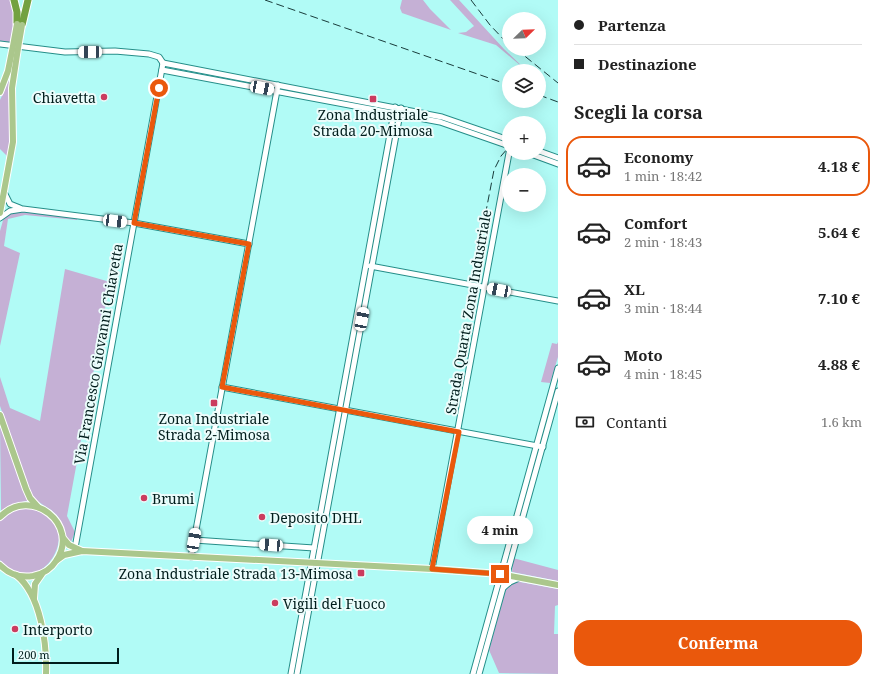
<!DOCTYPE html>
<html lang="it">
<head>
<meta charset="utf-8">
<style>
  body { margin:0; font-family:"Noto Serif",serif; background:#f2f2f2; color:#222; height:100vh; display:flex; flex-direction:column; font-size:15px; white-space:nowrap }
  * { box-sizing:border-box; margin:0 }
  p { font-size:13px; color:#767676 }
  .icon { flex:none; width:22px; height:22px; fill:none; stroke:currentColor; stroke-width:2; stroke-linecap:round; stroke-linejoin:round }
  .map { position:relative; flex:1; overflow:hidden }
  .sheet { display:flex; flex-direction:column; background:#fff; width:320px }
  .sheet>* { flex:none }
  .guide { display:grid; align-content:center; height:88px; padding:0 16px; background:#fff }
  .needle { width:26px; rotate:67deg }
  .buttons { position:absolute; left:502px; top:12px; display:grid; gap:8px }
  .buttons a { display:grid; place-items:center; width:44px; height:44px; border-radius:50%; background:#fff; box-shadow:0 4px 16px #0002; font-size:20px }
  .scale { position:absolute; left:12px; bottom:10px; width:107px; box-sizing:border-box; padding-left:4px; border:2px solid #001d1c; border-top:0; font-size:11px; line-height:14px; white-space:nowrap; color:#001d1c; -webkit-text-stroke:3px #ebfcfb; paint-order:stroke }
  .end { position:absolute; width:18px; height:18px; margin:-9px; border:5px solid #ea580c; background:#fff; box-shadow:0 0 0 2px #fff }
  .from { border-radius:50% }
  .bubble { position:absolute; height:28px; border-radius:14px; background:#fff; box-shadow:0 4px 16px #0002; font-size:13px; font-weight:700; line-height:28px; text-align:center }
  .car { position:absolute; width:12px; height:24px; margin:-12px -6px; border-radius:5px; box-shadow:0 0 3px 1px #0007; background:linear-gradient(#fff 24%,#345 0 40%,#fff 0 76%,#345 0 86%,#fff 0) }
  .guide b { display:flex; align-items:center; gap:14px; height:38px; font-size:15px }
  .guide b+b { border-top:1px solid #e0e0e0 }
  .guide i { width:10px; height:10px; background:#222 }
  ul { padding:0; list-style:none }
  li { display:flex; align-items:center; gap:12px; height:60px; margin:0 8px 6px; padding:0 8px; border:2px solid transparent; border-radius:16px }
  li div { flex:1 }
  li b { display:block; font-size:15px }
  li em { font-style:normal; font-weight:700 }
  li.on { border-color:#ea580c }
  li>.icon { width:36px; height:36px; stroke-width:1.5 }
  h2 { padding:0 16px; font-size:18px; line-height:48px }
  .pay { display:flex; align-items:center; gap:10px; height:44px; padding:0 16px; font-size:15px }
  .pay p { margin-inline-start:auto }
  .button { display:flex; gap:8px; margin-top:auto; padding:8px 16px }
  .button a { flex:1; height:46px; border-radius:16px; background:#ea580c; color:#fff; font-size:16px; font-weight:700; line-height:46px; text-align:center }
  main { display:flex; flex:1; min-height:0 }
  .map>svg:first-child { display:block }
</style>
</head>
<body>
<main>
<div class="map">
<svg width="558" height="674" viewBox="0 0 558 674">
  <rect width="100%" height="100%" fill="#b1fbf6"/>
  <g fill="#c5b0d5">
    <path d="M 0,0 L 11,0 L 15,15 L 10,43 L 0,41 Z"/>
    <path d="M 402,0 L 423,0 L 430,9 L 451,30 L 402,13 L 400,8 Z"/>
    <path d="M 450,0 L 459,0 L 504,49 L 527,71 L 496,45 L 458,33 L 466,32 L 474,26 Z"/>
    <path d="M 9,80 L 10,143 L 8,157 L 0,149 L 0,100 Z"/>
    <path d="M 14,211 L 77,218 L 77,220 L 25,215 L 8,219 L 4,246 L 20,253 L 0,346 L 0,231 L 4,217 Z"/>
    <path d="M 65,269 L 110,282 L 67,516 L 75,532 L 71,542 C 64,540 63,525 59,518 C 52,508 40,505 32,496 L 0,406 L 0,377 L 10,408 L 40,421 Z"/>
    <path d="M 558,342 L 558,357 L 550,383 L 541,382 L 552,343 L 557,344 Z"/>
    <path d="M 0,426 L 28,501 L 16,503 L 1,511 Z"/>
    <path d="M 18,508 C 23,508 29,507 34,508 C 89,520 42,608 0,560 L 0,521 L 4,516 Z"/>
    <path d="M 513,558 L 558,570 L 558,581 L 512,572 Z"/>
    <path d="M 515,581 L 558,589 L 558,605 L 555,606 L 554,634 L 558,634 L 558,674 L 499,673 L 489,650 L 506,588 Z"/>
  </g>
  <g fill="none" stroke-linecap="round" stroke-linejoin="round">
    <g stroke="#258e89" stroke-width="7">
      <g id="minor">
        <path d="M 0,44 L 65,52 L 115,51 L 149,54 L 159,57 L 163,63"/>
        <path d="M 163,63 L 442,117 L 509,140"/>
        <path d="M 162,70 L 440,122 L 509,146"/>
        <path d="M 539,151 L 558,158"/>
        <path d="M 528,153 L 558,164"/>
        <path d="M 4,192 L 10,204 L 20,208"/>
        <path d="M 0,218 L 10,211 L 23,209 L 134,223 L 249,244"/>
        <path d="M 370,266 L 558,301"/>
        <path d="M 222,387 L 543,447"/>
        <path d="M 194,540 L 314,548"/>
        <path d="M 75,548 L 163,63"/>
        <path d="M 191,557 L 278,85"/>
        <path d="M 432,569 L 509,153"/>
        <path d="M 504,587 L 510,582 L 519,578"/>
        <path d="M 291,674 L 395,107"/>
        <path d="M 297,674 L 401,108"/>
        <path d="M 473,674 L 558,368"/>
        <path d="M 479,674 L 558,391"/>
      </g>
    </g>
    <g stroke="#fff" stroke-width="8">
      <g id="major">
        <path d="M 0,92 L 8,71 L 13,46"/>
        <path d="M 0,213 L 13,142 L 12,88 L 18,48"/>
        <path d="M 0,415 L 26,489 L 30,498 L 38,507"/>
        <path d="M 0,517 C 31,485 81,525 56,561 C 51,569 43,574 33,576 C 21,578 9,574 0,565"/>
        <path d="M 63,538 L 69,545 L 82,551"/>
        <path d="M 57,560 L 64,555 L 82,551 L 432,569 L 500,574 L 558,585"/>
        <path d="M 16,575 C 41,594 47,645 46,674"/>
        <path d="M 34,598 L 35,584 L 42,574"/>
      </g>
    </g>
    <g stroke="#fff" stroke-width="9">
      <g id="highway">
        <path d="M 14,0 L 17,12 L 17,24"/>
        <path d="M 22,25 L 28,0"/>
      </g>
    </g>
    <use href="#minor" stroke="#fff" stroke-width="5"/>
    <use href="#major" stroke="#abc78c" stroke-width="6"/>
    <use href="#highway" stroke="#73a140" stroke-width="7"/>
    <g stroke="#193c3b" stroke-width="1" stroke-dasharray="8 4" stroke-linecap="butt">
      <path d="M 265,0 L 509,85"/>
      <path d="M 471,0 L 490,25 L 509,45"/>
      <path d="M 516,49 L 558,83"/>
      <path d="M 539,95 L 558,102"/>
      <path d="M 474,273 L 494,170 L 501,156 L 509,147"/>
    </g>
    <g stroke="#fff" stroke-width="8" stroke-linecap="butt">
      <g id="major-bridge">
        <path d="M 13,46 L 17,24"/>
        <path d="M 18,48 L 22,25"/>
      </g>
    </g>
    <use href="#major-bridge" stroke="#abc78c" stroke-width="6"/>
  </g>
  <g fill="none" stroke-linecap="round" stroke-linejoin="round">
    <path stroke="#ea580c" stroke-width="5" d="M 159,88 L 134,223 L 249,244 L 222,387 L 459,432 L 432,569 L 500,574"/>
  </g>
  <g fill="#cb3c5f" stroke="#ebfcfb" stroke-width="1.5">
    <circle cx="104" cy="97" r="4"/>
    <rect x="369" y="95" width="8" height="8" rx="2"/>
    <rect x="210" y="399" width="8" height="8" rx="2"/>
    <circle cx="144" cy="498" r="4"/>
    <circle cx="262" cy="517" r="4"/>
    <rect x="357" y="569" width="8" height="8" rx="2"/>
    <circle cx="275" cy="603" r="4"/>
    <circle cx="15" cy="629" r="4"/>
  </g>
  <g text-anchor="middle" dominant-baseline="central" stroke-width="4" stroke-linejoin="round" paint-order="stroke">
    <g font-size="14" fill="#001d1c" stroke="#ebfcfb" text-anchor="start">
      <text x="96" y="97" text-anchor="end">Chiavetta</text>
      <text x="373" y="114" text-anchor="middle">Zona Industriale<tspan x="373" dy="16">Strada 20-Mimosa</tspan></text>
      <text x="214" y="418" text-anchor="middle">Zona Industriale<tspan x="214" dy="16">Strada 2-Mimosa</tspan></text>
      <text x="152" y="498">Brumi</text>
      <text x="270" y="517">Deposito DHL</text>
      <text x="353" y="573" text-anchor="end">Zona Industriale Strada 13-Mimosa</text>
      <text x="283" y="603">Vigili del Fuoco</text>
      <text x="23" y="629">Interporto</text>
    </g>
    <g font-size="14" fill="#001d1c" stroke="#ebfcfb">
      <text transform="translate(468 312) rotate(-80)">Strada Quarta Zona Industriale</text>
      <text transform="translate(98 354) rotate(-80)">Via Francesco Giovanni Chiavetta</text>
    </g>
  </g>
</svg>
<div class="buttons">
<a><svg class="needle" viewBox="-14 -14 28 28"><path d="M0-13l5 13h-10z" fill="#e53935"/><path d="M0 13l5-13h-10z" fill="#767676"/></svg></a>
<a><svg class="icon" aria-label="layers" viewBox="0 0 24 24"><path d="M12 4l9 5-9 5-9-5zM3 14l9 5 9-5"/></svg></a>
<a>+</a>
<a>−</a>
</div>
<div class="scale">200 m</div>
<i class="end from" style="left:159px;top:88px"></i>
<i class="end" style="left:500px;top:574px"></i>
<div class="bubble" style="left:467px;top:516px;width:66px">4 min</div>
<i class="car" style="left:90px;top:52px;rotate:269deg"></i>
<i class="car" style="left:262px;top:88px;rotate:101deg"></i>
<i class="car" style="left:115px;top:221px;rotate:97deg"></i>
<i class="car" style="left:499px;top:290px;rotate:281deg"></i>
<i class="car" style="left:362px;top:319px;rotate:11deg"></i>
<i class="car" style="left:194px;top:540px;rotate:10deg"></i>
<i class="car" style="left:271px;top:545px;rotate:274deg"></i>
</div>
<section class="sheet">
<div class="guide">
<b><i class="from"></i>Partenza</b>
<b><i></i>Destinazione</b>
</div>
<h2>Scegli la corsa</h2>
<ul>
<li class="on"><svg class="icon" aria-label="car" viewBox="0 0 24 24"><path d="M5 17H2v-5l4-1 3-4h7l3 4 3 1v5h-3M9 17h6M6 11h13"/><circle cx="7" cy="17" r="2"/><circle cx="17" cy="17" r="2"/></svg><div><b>Economy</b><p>1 min · 18:42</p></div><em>4.18 €</em></li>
<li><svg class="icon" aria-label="car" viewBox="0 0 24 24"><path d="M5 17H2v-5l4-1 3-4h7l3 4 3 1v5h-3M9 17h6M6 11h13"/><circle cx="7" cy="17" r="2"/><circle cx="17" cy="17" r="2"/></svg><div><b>Comfort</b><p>2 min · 18:43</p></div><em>5.64 €</em></li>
<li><svg class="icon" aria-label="car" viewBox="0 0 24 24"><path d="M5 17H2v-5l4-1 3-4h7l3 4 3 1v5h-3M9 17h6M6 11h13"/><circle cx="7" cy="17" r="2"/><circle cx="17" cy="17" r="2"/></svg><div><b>XL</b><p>3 min · 18:44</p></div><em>7.10 €</em></li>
<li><svg class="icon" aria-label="car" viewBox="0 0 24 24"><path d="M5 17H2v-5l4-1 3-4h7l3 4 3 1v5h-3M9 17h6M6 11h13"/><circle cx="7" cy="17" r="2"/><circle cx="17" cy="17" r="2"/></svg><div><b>Moto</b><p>4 min · 18:45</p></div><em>4.88 €</em></li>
</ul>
<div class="pay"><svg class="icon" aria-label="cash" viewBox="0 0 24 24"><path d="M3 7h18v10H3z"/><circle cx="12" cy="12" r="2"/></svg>Contanti<p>1.6 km</p></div>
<div class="button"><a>Conferma</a></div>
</section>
</main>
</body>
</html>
